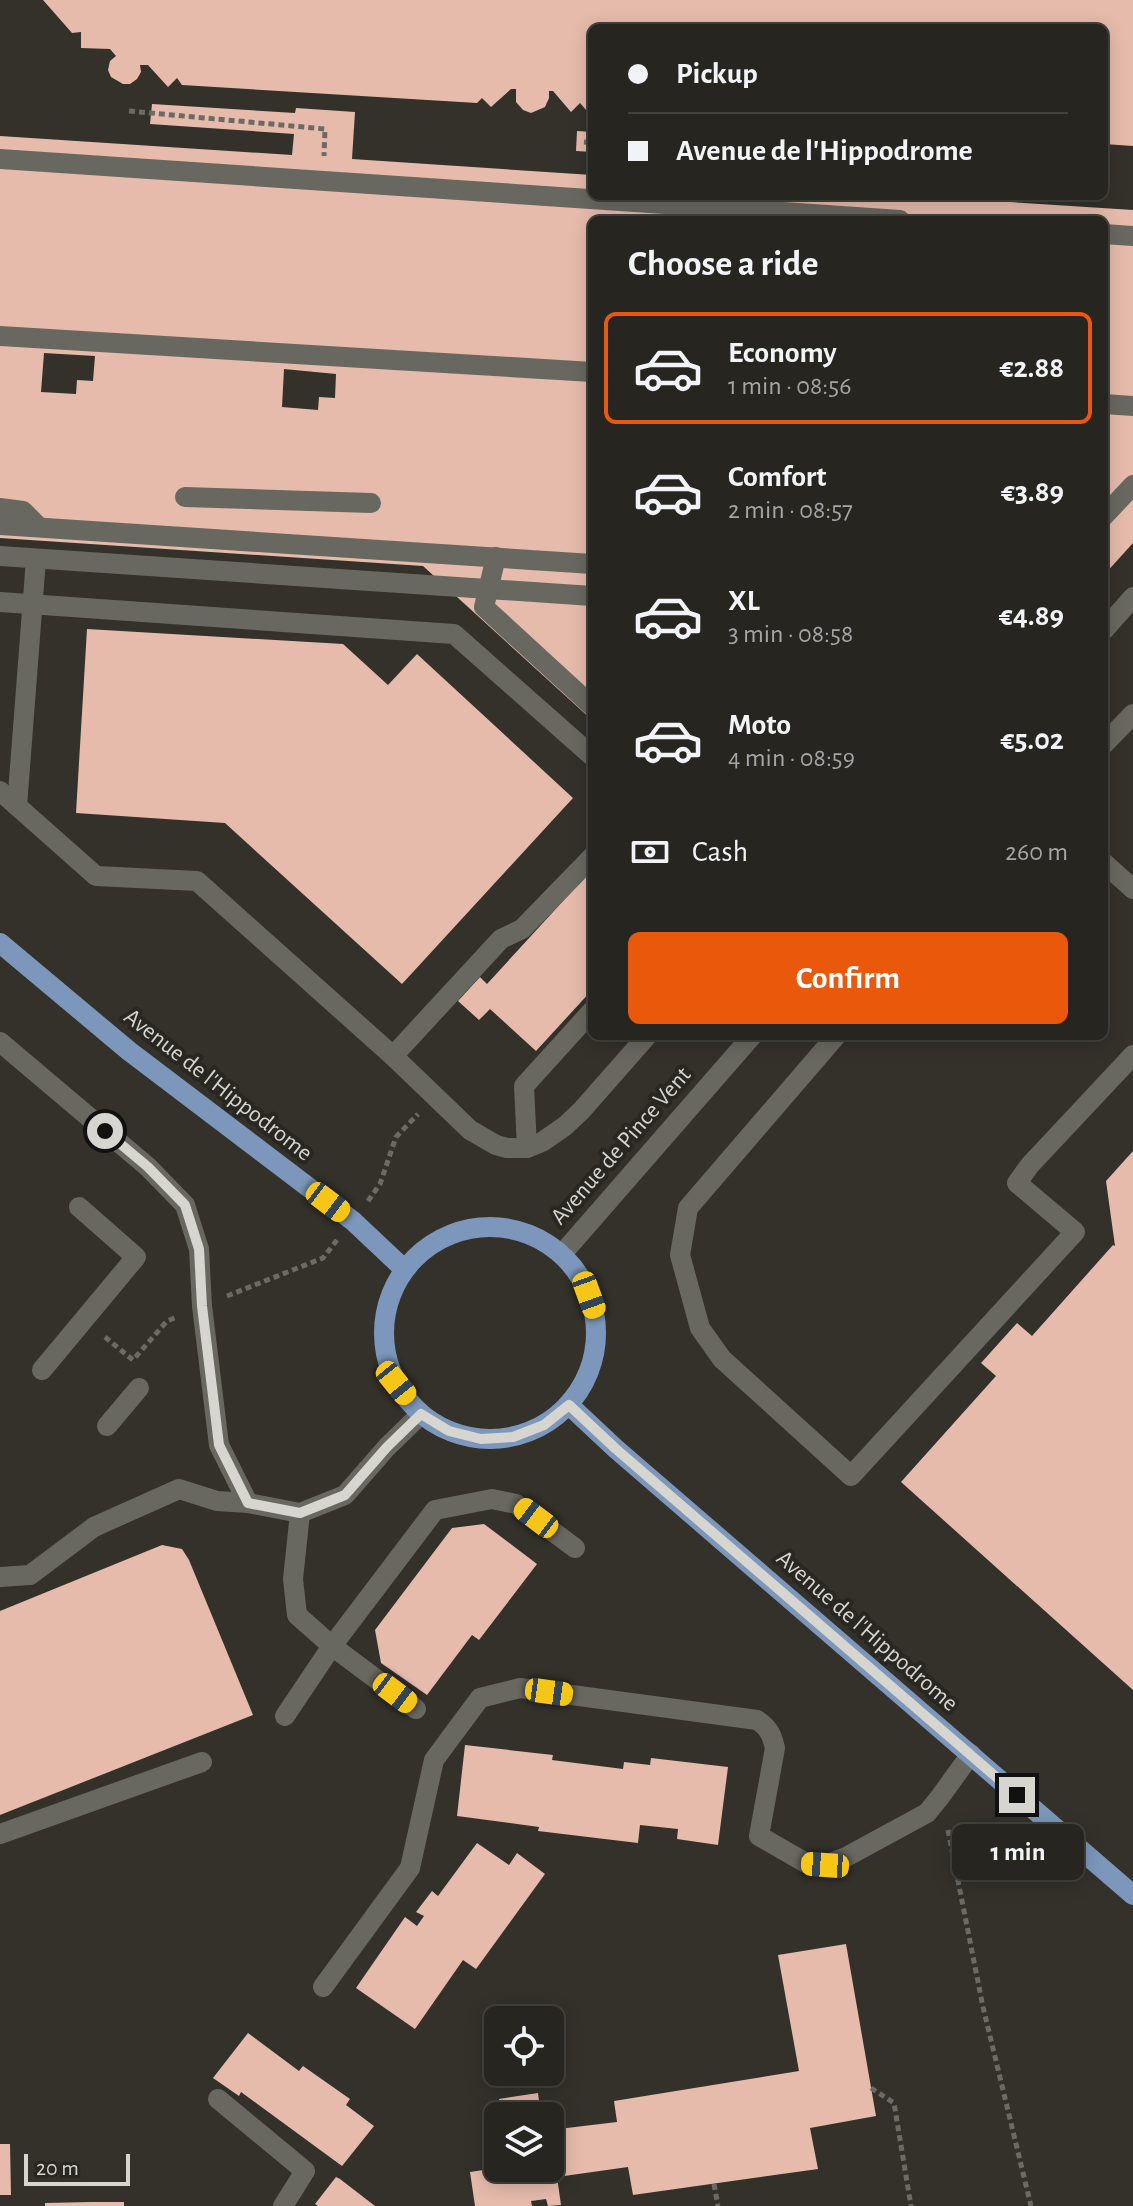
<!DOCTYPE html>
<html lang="en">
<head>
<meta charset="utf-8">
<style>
  body { margin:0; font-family:"Alegreya Sans",sans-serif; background:#2e2d29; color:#f1f3f6; height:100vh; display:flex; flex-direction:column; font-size:30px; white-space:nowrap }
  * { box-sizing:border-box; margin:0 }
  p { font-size:26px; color:#a4a5a5 }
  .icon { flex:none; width:44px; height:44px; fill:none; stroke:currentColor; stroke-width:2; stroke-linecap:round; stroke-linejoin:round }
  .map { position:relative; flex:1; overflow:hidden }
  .drawer { position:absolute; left:588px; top:216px; width:520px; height:824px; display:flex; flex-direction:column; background:#262520; border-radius:12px; box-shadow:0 4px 20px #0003,0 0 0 2px #42423e }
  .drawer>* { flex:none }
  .hud { position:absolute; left:588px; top:24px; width:520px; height:176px; border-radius:12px; box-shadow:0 4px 20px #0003,0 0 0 2px #42423e; display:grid; align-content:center; height:176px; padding:0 40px; background:#262520 }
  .controls { position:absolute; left:484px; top:2006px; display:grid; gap:16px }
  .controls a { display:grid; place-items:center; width:80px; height:80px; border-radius:12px; background:#262520; box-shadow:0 4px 20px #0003,0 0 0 2px #42423e; font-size:40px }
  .scale { position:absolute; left:24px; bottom:20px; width:106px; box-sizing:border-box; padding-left:8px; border:4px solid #d6d5d0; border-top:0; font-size:22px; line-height:28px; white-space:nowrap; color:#d6d5d0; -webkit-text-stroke:6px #292721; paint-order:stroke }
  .end { position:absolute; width:36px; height:36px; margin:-18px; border:10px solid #d6d5d0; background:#111; box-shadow:0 0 0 4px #111 }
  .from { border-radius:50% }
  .bubble { position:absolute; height:56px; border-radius:12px; background:#262520; box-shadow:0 4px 20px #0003,0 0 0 2px #42423e; font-size:26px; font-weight:600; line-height:56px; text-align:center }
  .car { position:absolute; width:24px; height:48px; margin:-24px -12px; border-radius:10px; box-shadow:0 0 6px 2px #0007; background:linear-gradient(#f5c518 24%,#345 0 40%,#f5c518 0 76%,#345 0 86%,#f5c518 0) }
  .hud b { display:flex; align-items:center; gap:28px; height:76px; font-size:30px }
  .hud b+b { border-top:2px solid #42423e }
  .hud i { width:20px; height:20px; background:#f1f3f6 }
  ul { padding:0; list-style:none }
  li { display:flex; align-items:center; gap:24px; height:112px; margin:0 16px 12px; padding:0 24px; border:4px solid transparent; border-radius:12px }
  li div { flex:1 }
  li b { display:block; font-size:30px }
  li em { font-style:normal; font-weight:600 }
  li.on { border-color:#ea580c }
  li>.icon { width:72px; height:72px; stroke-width:1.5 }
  h2 { padding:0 40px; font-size:36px; line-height:96px }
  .pay { display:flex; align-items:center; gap:20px; height:88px; padding:0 40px; font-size:30px }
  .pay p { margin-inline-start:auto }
  .primary-button { display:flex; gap:16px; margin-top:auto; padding:16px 40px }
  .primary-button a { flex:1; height:92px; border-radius:12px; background:#ea580c; color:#fff; font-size:32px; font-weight:600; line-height:92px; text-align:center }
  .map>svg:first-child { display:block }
</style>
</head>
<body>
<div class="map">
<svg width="1133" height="2206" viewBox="0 0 1133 2206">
  <rect width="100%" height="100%" fill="#33312a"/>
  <g fill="#e6bbac" fill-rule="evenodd">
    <path d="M 43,0 L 1133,0 L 1133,146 L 1104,144 L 1104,28 L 592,28 L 592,111 L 587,111 L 580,103 L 571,112 L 553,91 L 549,91 L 549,98 L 545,107 L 531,113 L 523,110 L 516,102 L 516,89 L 511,89 L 491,107 L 482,98 L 477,103 L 182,85 L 177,78 L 168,87 L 148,65 L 140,65 L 141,72 L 137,79 L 130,84 L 123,84 L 111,77 L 108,70 L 110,61 L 116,56 L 110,49 L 81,48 L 81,32 L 72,33 Z"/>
    <path d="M 152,104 L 295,113 L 296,108 L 355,112 L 352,159 L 592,175 L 592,196 L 917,196 L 1133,210 L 1133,543 L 1104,575 L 1104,220 L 592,220 L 592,720 L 423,566 L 0,538 L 0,136 L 292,155 L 294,134 L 150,124 ZM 44,353 L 95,356 L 93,381 L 77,380 L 76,394 L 41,392 ZM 284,369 L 336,374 L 335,398 L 319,397 L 318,410 L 282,407 Z"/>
    <path d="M 577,131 L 592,132 L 592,152 L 576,151 Z"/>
    <path d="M 87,629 L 343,644 L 388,685 L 417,654 L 573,798 L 402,984 L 225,823 L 76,813 Z"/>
    <path d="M 586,876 L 592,882 L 592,990 L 536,1051 L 490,1009 L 479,1020 L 458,1001 L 480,977 L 487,984 Z"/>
    <path d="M 1133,1151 L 1133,1690 L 901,1482 L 996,1376 L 981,1363 L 1017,1323 L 1032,1336 L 1113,1245 L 1115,1246 L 1106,1181 Z"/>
    <path d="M 484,1524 L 537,1564 L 479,1640 L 472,1635 L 427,1695 L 381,1663 L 375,1630 L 452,1528 Z"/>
    <path d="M 162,1545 L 182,1549 L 189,1560 L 253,1715 L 0,1815 L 0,1611 Z"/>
    <path d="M 465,1745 L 553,1755 L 552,1760 L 623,1769 L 624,1762 L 650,1765 L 651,1758 L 728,1767 L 718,1845 L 677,1839 L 678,1829 L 640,1825 L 638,1843 L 538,1831 L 539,1827 L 457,1816 Z"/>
    <path d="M 477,1843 L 509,1865 L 517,1853 L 545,1874 L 476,1969 L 463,1960 L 415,2029 L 356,1988 L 405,1917 L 417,1926 L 424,1916 L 416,1912 L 432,1891 L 438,1896 Z"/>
    <path d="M 846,1944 L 876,2116 L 810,2128 L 818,2169 L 633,2195 L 628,2167 L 557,2177 L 561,2205 L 548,2206 L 546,2199 L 531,2201 L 532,2206 L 475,2206 L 470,2172 L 497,2168 L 550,2168 L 550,2130 L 617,2122 L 614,2101 L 799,2071 L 778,1955 Z"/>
    <path d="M 248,2033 L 299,2071 L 303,2066 L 350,2099 L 346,2105 L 374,2126 L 342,2166 L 241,2092 L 239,2096 L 213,2078 Z"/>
    <path d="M 538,2093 L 541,2116 L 501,2116 L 499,2099 Z"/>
    <path d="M 0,2144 L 10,2144 L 11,2195 L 0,2195 Z"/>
    <path d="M 336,2177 L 340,2179 L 375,2206 L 318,2206 L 315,2204 Z"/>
    <path d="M 91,2202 L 124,2202 L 124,2206 L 45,2206 L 45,2203 Z"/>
  </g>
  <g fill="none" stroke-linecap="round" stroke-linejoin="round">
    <g stroke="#6c6a64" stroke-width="5" stroke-dasharray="6 4" stroke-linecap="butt">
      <path d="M 129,111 L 325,129 L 324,156"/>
      <path d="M 584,142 L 592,143"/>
      <path d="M 368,1201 L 380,1184 L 396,1137 L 418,1114"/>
      <path d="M 227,1296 L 323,1258 L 337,1240"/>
      <path d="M 105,1337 L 133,1360 L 167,1321 L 177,1317"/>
      <path d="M 948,1830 L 983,2007 L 1031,2206"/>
      <path d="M 871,2088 L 894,2103 L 911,2206"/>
      <path d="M 714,2184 L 718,2206"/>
    </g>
    <g stroke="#696860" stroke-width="20">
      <path d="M 0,159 L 900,220"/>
      <path d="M 1104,234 L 1133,236"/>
      <path d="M 0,336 L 592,372"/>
      <path d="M 1104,404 L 1133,406"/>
      <path d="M 185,497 L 371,503"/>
      <path d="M 0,508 L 23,511 L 39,527"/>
      <path d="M 1104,516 L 1133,485"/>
      <path d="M 0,525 L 592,564"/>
      <path d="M 0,556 L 592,596"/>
      <path d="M 496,557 L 484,607 L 592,706"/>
      <path d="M 0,602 L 454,634 L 592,756"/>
      <path d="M 1104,630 L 1133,597"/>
      <path d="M 1104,744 L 1133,714"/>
      <path d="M 0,791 L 96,876 L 197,881 L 393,1056 L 470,1130 L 496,1145 L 507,1148 L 527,1148 L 542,1142 L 565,1126 L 581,1111 L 647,1036"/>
      <path d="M 17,806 L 36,559"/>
      <path d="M 1104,863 L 1133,889"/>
      <path d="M 836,1036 L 688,1208 L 680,1255 L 700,1328 L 722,1359 L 851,1476 L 1075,1232 L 1017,1183 L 1030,1165 L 1133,1055"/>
      <path d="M 0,1042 L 148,1167 L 185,1205 L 199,1249 L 202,1306 L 219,1445 L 248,1503 L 300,1513 L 345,1495 L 387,1447 L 421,1414"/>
      <path d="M 393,1056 L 501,939 L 522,929 L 592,857"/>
      <path d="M 527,1148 L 524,1086 L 592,1011"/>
      <path d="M 562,1254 L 752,1036"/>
      <path d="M 42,1370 L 136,1257 L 79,1207"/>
      <path d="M 107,1426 L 139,1388"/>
      <path d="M 0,1577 L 30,1575 L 94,1527 L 179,1489 L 217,1501 L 248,1503"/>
      <path d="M 416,1709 L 332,1646 L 435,1510 L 492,1499 L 516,1504 L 575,1548"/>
      <path d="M 285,1716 L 332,1646 L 297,1615 L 293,1579 L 300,1513"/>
      <path d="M 0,1834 L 202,1762"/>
      <path d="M 323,1987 L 410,1868 L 434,1760 L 480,1698 L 520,1688 L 757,1720 C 769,1728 772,1735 775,1748 L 759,1836 L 806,1863 L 825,1865 L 846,1857 L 927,1813 L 940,1797 L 971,1754"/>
      <path d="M 218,2099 L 305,2171 L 283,2206"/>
    </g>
    <g stroke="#7c97bb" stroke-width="20">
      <path d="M 0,943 L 129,1051 L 353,1221 L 404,1269"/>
      <circle cx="490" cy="1333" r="106"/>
      <path d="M 569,1405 L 616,1449 L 1133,1895"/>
    </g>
  </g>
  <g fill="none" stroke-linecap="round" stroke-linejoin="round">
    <path stroke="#d6d5d0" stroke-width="10" d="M 105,1131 L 148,1167 L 185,1205 L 199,1249 L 202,1306 L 219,1445 L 248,1503 L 300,1513 L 345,1495 L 387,1447 L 421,1414 L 449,1431 L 481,1439 L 513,1437 L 544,1425 L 569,1405 L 616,1449 L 1017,1795"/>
  </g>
  <g text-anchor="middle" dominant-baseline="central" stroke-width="8" stroke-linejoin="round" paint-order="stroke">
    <g font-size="24" fill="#d6d5d0" stroke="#292721">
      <text transform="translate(218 1085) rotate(38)">Avenue de l'Hippodrome</text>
      <text transform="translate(621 1146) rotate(-49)">Avenue de Pince Vent</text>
      <text transform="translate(867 1631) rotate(41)">Avenue de l'Hippodrome</text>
    </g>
  </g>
</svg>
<div class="controls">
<a><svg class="icon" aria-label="locate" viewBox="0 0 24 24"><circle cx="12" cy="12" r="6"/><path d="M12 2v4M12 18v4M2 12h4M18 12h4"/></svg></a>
<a><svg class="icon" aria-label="layers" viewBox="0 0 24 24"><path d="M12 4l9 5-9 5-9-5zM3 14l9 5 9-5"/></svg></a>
</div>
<div class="scale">20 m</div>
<i class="end from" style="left:105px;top:1131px"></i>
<i class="end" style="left:1017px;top:1795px"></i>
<div class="bubble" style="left:952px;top:1824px;width:132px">1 min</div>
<i class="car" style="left:328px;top:1202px;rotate:127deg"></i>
<i class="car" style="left:589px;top:1295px;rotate:160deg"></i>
<i class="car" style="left:396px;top:1383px;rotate:141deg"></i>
<i class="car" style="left:536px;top:1518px;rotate:307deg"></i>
<i class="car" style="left:549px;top:1692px;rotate:98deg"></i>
<i class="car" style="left:395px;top:1693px;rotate:127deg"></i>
<i class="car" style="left:825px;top:1865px;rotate:274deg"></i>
<div class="hud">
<b><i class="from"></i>Pickup</b>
<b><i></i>Avenue de l'Hippodrome</b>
</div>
<section class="drawer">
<h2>Choose a ride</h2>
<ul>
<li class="on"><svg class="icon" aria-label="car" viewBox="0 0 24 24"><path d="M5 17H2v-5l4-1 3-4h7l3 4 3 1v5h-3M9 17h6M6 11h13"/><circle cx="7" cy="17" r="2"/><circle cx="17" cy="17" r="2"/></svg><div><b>Economy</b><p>1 min · 08:56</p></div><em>€2.88</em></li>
<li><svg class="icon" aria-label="car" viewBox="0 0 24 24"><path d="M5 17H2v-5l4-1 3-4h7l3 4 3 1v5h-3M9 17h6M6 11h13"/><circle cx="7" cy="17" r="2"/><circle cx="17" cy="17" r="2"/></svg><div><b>Comfort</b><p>2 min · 08:57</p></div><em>€3.89</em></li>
<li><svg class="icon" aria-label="car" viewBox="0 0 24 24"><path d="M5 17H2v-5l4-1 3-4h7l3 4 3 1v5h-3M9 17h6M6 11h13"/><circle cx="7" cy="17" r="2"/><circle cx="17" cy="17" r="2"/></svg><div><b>XL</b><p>3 min · 08:58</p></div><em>€4.89</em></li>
<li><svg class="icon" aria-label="car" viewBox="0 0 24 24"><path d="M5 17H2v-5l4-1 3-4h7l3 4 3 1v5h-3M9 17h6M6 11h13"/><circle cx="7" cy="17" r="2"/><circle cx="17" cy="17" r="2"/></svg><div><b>Moto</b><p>4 min · 08:59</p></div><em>€5.02</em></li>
</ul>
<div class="pay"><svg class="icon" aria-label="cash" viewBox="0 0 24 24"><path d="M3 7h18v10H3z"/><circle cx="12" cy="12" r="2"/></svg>Cash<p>260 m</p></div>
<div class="primary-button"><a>Confirm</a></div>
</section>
</div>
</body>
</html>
